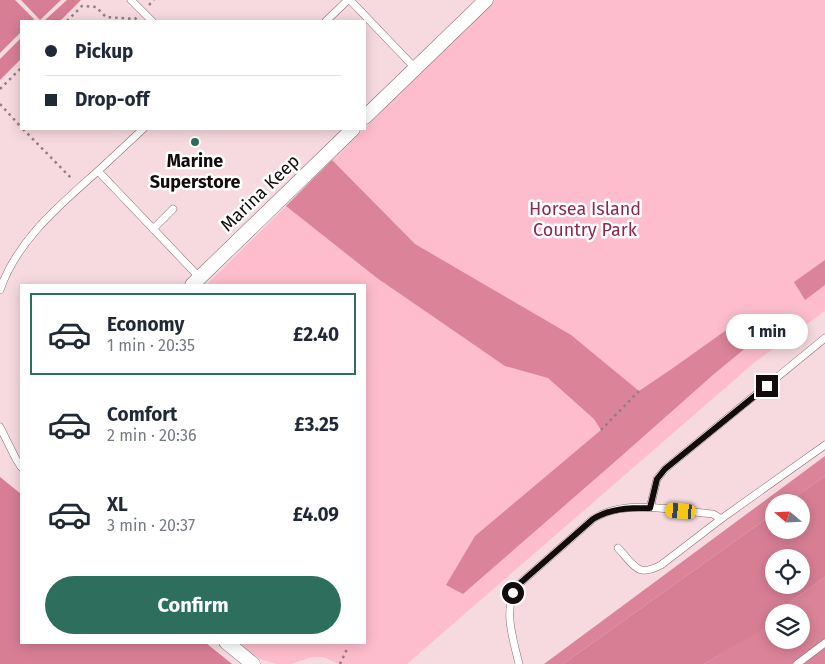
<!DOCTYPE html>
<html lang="en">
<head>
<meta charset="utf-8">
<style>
  body { margin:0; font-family:"Fira Sans",sans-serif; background:#f2f2f3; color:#1f2937; height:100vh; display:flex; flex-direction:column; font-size:19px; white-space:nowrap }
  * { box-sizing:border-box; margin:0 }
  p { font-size:16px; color:#747a83 }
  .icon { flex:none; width:28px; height:28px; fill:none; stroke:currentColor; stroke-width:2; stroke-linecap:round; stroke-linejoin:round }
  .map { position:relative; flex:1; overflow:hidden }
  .panel { position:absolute; left:20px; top:284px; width:346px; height:360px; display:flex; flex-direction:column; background:#fff; border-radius:0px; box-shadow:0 2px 12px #0003 }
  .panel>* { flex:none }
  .top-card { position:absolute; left:20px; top:20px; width:346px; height:110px; border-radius:0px; box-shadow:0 2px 12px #0003; display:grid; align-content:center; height:110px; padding:0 25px; background:#fff }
  .needle { width:32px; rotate:289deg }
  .controls { position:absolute; left:765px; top:494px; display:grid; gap:10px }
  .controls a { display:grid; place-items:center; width:45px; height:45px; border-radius:50%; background:#fff; box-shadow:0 2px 12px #0003; font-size:25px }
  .end { position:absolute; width:22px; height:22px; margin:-11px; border:6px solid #140b0d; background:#fff; box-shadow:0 0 0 2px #fff }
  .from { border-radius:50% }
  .bubble { position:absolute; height:35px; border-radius:18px; background:#fff; box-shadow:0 2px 12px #0003; font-size:16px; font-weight:700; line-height:35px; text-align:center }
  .car { position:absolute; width:15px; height:30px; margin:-15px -8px; border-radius:6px; box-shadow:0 0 4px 1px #0007; background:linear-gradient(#f5c518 24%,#345 0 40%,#f5c518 0 76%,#345 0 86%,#f5c518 0) }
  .top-card b { display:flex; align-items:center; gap:18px; height:48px; font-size:19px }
  .top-card b+b { border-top:1px solid #e0e1e3 }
  .top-card i { width:12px; height:12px; background:#1f2937 }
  ul { padding:9px 0 0; list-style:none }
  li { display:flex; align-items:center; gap:15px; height:82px; margin:0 10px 8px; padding:0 15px; border:2px solid transparent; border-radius:0px }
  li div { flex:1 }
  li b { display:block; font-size:19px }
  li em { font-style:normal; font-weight:700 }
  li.active { border-color:#2e6e5c }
  li>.icon { width:45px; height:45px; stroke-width:1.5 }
  .action { display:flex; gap:10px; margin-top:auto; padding:10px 25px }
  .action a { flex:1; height:58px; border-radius:30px; background:#2e6e5c; color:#fff; font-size:20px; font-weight:700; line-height:58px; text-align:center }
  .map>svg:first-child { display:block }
</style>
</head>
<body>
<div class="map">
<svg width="825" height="664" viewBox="0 0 825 664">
  <rect width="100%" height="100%" fill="#f6dadf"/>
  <path fill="#fdbdcc" d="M 495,0 L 825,0 L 825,311 L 755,362 L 407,664 L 339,664 L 323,657 L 312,657 L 291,664 L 277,664 L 260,659 L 237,643 L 365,642 L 365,285 L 206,285 Z"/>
  <g fill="#db8399">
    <path d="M 332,160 L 415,244 L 571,335 L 639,391 L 673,368 L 732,326 L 748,346 L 714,374 L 618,459 L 463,594 L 446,585 L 475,536 L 601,430 L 594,419 L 548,378 L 505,366 L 377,278 L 286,206 Z"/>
    <path d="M 825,260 L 825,285 L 805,300 L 794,282 Z"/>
    <path d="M 825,456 L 825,476 L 788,502 L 774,502 L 774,513 L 563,664 L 544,664 Z"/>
    <path d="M 825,577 L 825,664 L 704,664 L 774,622 L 774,640 L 801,640 L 801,612 L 782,612 L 790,602 Z"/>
  </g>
  <g fill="#d77e95" fill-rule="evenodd">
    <path d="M 0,0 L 81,0 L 60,21 L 21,21 L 21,59 L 0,80 Z"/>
    <path d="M 825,476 L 825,577 L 790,602 L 782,612 L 774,612 L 772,624 L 704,664 L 563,664 L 774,513 L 774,530 L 801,530 L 801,502 L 788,502 ZM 774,558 L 801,558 L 801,585 L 774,585 Z"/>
    <path d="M 0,477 L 21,494 L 21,642 L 206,643 L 232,664 L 0,664 Z"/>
  </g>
  <g fill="#f6dadf">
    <path d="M 15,0 L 21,0 L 40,20 L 61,0 L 67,0 L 44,21 L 33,21 L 34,19 Z"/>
    <path d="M 21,32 L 21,38 L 0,59 L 0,53 Z"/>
  </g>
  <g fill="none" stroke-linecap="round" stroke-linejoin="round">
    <g stroke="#866d72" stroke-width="8">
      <g id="lane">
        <path d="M 131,0 L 152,21"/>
        <path d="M 350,0 L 415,68"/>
        <path d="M 326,21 L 348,0"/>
        <path d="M 98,171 L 200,278"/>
        <path d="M 153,229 L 173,209"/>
        <path d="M 0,290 C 17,240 60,205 98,171 C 113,157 128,143 143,129"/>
        <path d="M 0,427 L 16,459 L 21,467"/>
        <path d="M 650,508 L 657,479 L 665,469 L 825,338"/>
        <path d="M 618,548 C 634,565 637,578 661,565 L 721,519 L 825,445"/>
        <path d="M 519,664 C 513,638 502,609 518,585 L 593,519 C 625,498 676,511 713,514 L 721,519"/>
        <path d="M 797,664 L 825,643"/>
      </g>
    </g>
    <g stroke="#866d72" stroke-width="15">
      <g id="street">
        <path d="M 365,117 L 486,0"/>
        <path d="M 192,285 L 353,129"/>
        <path d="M 226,642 L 253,664"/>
      </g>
    </g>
    <g stroke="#927e82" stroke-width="2.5" stroke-dasharray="2.5 4" stroke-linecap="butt">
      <path d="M 149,5 L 154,0"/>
      <path d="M 67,21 L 82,6 L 96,7 L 106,17 L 135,19 L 137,17"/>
      <path d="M 0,89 L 21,68"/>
      <path d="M 0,104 L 21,127"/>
      <path d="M 23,129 L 73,180"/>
      <path d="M 601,430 L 639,391"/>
      <path d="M 340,664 L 347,649"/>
    </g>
    <use href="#lane" stroke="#fff" stroke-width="7"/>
    <use href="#street" stroke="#fff" stroke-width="14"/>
  </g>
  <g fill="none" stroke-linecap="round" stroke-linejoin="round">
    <path stroke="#140b0d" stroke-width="6" d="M 513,593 L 518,585 L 593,519 C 611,508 629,508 650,508 L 657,479 L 665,469 L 767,386"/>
  </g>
  <circle fill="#2e6e5c" stroke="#fff" stroke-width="2" cx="195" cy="142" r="5"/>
  <g text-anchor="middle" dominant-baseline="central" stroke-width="5" stroke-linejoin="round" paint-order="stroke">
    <g font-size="18" font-weight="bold" fill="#140b0d" stroke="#fff">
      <text x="195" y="161">Marine<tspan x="195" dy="21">Superstore</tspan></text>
    </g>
    <g font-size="18" fill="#140b0d" stroke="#fff">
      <text transform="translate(260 193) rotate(-44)">Marina Keep</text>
    </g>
    <g font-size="18" fill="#8f264b" stroke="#fff">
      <text x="585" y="209">Horsea Island<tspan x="585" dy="21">Country Park</tspan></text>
    </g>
  </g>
</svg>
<div class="controls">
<a><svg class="needle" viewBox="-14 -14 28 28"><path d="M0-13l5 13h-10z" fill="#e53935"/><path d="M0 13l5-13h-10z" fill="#747a83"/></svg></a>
<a><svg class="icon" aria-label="locate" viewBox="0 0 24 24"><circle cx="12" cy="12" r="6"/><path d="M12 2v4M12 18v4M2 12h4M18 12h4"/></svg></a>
<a><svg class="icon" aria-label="layers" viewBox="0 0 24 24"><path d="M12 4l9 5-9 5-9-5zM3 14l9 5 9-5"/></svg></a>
</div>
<i class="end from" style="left:513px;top:593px"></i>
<i class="end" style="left:767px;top:386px"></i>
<div class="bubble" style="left:726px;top:314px;width:82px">1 min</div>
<i class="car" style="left:681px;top:511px;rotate:275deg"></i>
<div class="top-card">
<b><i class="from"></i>Pickup</b>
<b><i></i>Drop-off</b>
</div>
<section class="panel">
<ul>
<li class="active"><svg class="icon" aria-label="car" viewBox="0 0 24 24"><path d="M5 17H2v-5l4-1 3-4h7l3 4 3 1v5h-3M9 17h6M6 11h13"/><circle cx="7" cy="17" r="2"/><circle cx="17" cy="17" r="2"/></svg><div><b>Economy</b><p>1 min · 20:35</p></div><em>£2.40</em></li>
<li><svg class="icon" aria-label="car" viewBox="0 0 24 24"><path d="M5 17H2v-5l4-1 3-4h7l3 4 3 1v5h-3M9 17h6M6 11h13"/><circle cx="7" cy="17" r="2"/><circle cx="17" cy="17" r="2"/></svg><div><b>Comfort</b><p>2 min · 20:36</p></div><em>£3.25</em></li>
<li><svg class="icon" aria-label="car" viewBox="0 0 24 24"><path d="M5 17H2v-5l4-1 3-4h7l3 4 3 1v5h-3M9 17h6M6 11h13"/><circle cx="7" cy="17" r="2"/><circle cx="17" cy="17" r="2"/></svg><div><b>XL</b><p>3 min · 20:37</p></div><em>£4.09</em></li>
</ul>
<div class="action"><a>Confirm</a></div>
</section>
</div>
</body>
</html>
